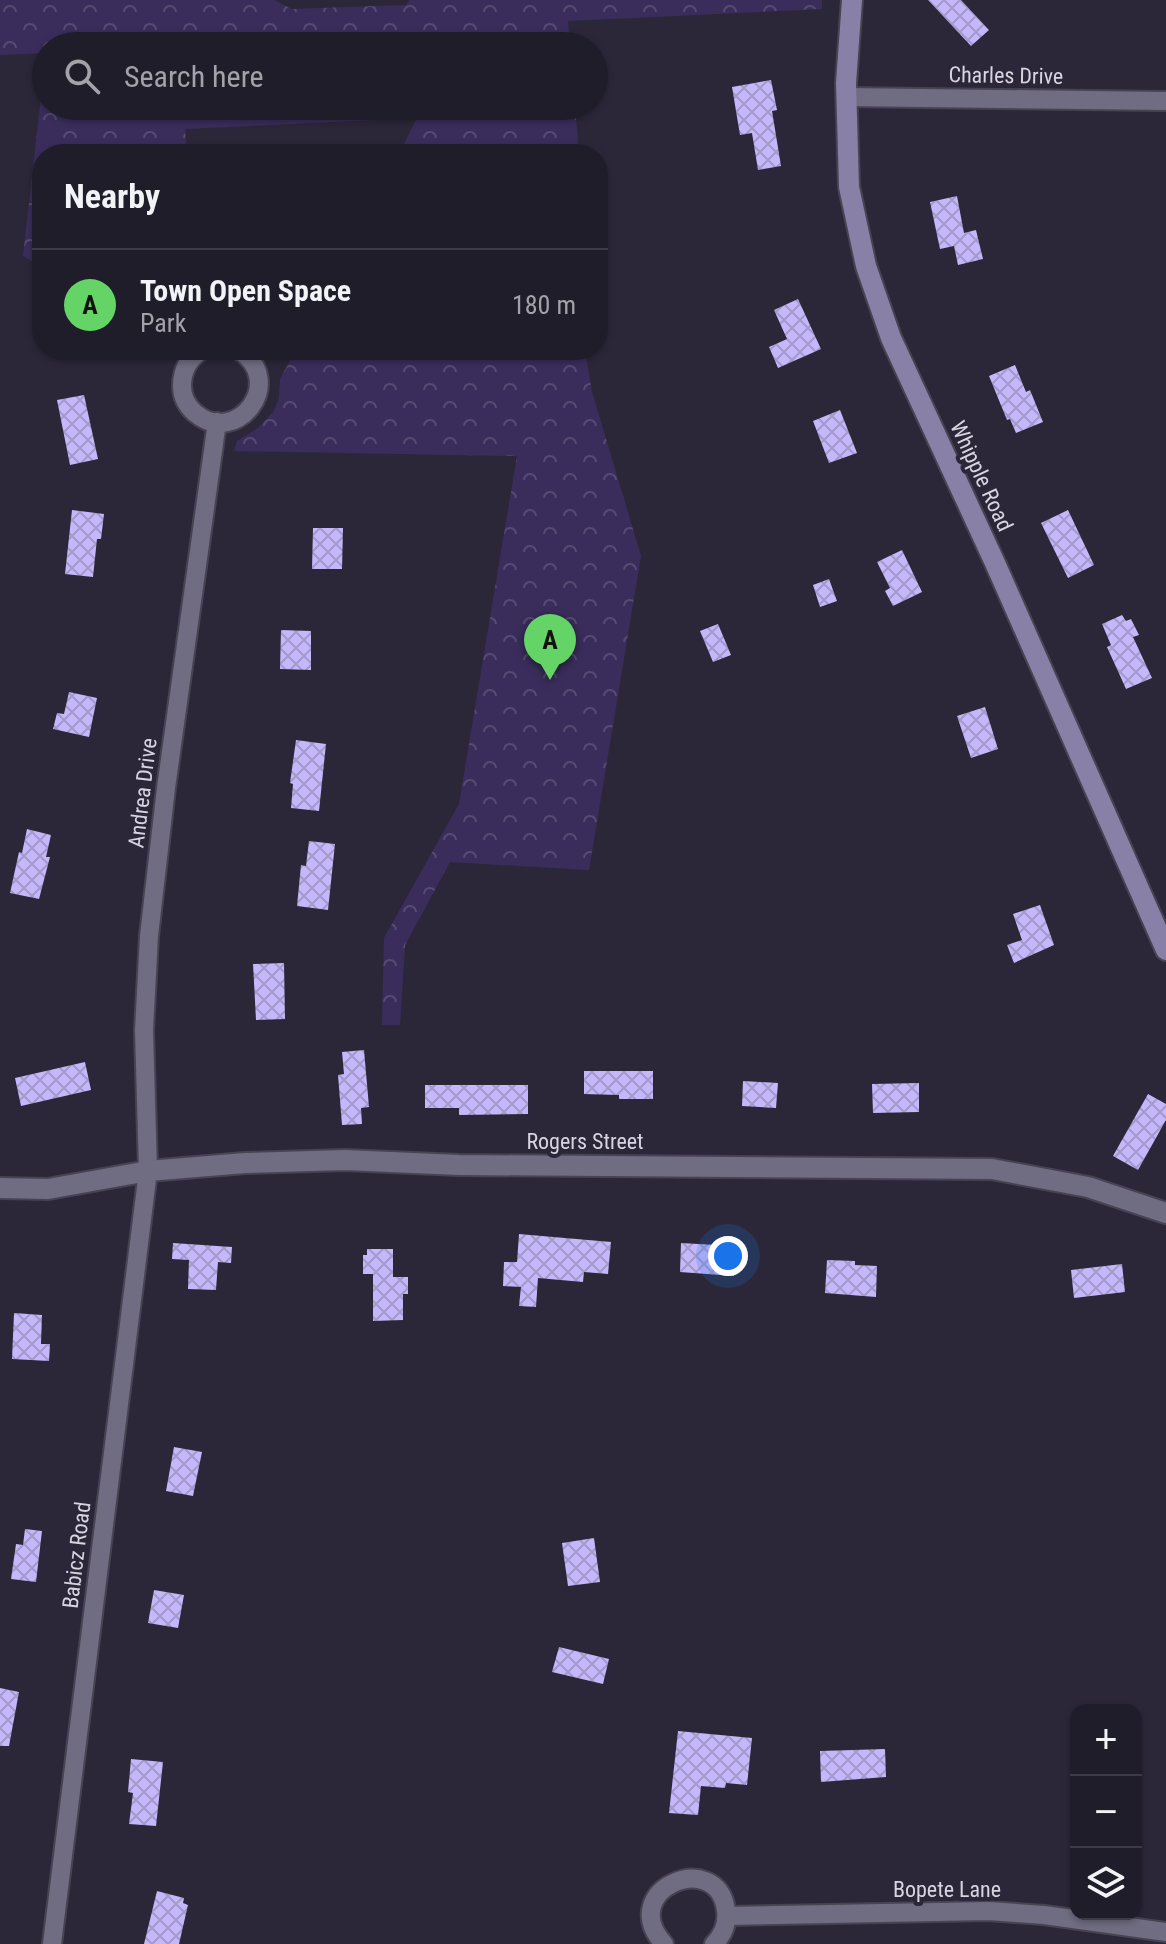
<!DOCTYPE html>
<html lang="en">
<head>
<meta charset="utf-8">
<style>
	:root { --surface:#201d2b; --page:#2d2a37; --text:#f1f3f6; --muted:#a2a2a9; --line:#3d3b47; --accent:#65d467 }
	body { margin:0; font-family:"Roboto Condensed",sans-serif; background:var(--page); color:var(--text) }
	.controls { position:absolute; right:24px; bottom:24px; display:grid; overflow:hidden; border-radius:16px; box-shadow:0 2px 6px #0004 }
	.controls button { width:72px; height:72px; display:grid; place-items:center; padding:0; border:0; border-bottom:2px solid var(--line); background:var(--surface); color:var(--text); font:40px sans-serif }
	.you { position:absolute; left:728px; top:1256px; width:28px; height:28px; margin:-20px; border:6px solid #fff; border-radius:50%; background:#1a73e8; box-shadow:0 0 0 12px #1a73e833 }
	.badge { display:grid; place-items:center; width:52px; height:52px; border-radius:50%; background:var(--accent); color:#111; font-size:26px; font-weight:700 }
	.pin { position:absolute; translate:-50% -66px; filter:drop-shadow(0 2px 4px #0008) }
	.pin::after { content:''; position:absolute; top:42px; width:28px; height:24px; background:inherit; clip-path:polygon(0 0,100% 0,50% 100%) }
	.list { margin:0; padding:0; list-style:none }
	h2 { display:flex; justify-content:space-between; align-items:center; height:104px; margin:0; padding:0 32px; font-size:34px }
	h2 small { font-size:26px; font-weight:400; color:var(--muted) }
	.list li { display:grid; grid-template-columns:52px 1fr auto; gap:24px; align-items:center; box-sizing:border-box; height:112px; padding:0 32px; border-top:2px solid var(--line) }
	.list b { display:block; font-size:30px; white-space:nowrap }
	.list p { margin:0; font-size:26px; white-space:nowrap; color:var(--muted) }
	.list em { font-size:26px; font-style:normal; color:var(--muted) }
	.icon { flex:none; width:44px; height:44px; fill:none; stroke:currentColor; stroke-width:2; stroke-linecap:round; stroke-linejoin:round }
	.map { position:relative; flex:none; width:1166px; height:1944px; overflow:hidden }
	.search { position:absolute; background:var(--surface); box-shadow:0 2px 6px #0004; left:32px; top:32px; width:576px; height:88px; display:flex; align-items:center; gap:20px; box-sizing:border-box; padding:0 28px; border-radius:44px; color:var(--muted); font-size:30px }
	.panel { position:absolute; background:var(--surface); box-shadow:0 2px 6px #0004; left:32px; top:144px; width:576px; height:216px; border-radius:32px }
	.map>svg:first-child { display:block }
	.park { fill:url(#park-crowns) }
	.building { fill:url(#building-cross-hatch) }
	.lines { fill:none; stroke-linecap:round; stroke-linejoin:round }
	.minor-casing { stroke:#474352; stroke-width:22 }
	.tertiary-casing { stroke:#474352; stroke-width:24 }
	.secondary-casing { stroke:#474352; stroke-width:24 }
	.minor { stroke:#706c81; stroke-width:18 }
	.tertiary { stroke:#706c81; stroke-width:20 }
	.secondary { stroke:#8880a6; stroke-width:20 }
	.labels { text-anchor:middle; stroke-width:8; stroke-linejoin:round; paint-order:stroke }
	.street-label { font-size:22px; fill:#d7d5e0; stroke:#2b2739 }
</style>
</head>
<body>
<div class="map">
<svg width="1166" height="1944" viewBox="0 0 1166 1944">
	<defs>
		<pattern id="park-crowns" width="20" height="18" patternUnits="userSpaceOnUse" patternTransform="scale(2)"><rect width="20" height="18" fill="#3a2d5c"/><path d="M2 6a3 3 0 1 1 6 0M12 15a3 3 0 1 1 6 0" fill="none" stroke="#564b73"/></pattern>
		<pattern id="building-cross-hatch" width="8" height="8" patternUnits="userSpaceOnUse" patternTransform="scale(2)"><rect width="8" height="8" fill="#c5b7fa"/><path d="M0 0l8 8M0 8l8-8" fill="none" stroke="#a499cc"/></pattern>
	</defs>
	<rect width="100%" height="100%" fill="#2b2739"/>
	<!-- park -->
	<g class="park">
		<path d="M 0,0 L 274,0 L 292,9 L 406,5 L 410,0 L 822,0 L 822,9 L 568,21 L 570,46 L 46,46 L 46,106 L 575,106 L 579,154 L 399,154 L 417,118 L 185,129 L 187,154 L 42,154 L 42,267 L 23,256 L 46,53 L 0,55 Z"/>
		<path d="M 296,350 L 585,350 L 592,392 L 641,556 L 589,870 L 450,862 L 405,945 L 400,1025 L 382,1025 L 384,938 L 459,804 L 517,456 L 234,451 L 237,441 L 258,428 L 274,411 L 279,398 L 280,379 Z"/>
	</g>
	<!-- building -->
	<g class="building">
		<path d="M 928,0 L 961,0 L 989,30 L 971,46 Z"/>
		<path d="M 771,80 L 777,110 L 772,111 L 781,166 L 758,170 L 752,133 L 740,135 L 732,87 Z"/>
		<path d="M 957,196 L 964,233 L 976,230 L 983,259 L 958,265 L 954,246 L 940,249 L 930,202 Z"/>
		<path d="M 798,299 L 821,349 L 778,368 L 769,347 L 787,339 L 774,310 Z"/>
		<path d="M 1015,365 L 1026,392 L 1030,390 L 1043,422 L 1016,433 L 1010,419 L 1007,420 L 989,376 Z"/>
		<path d="M 84,395 L 98,459 L 70,465 L 57,400 Z"/>
		<path d="M 840,410 L 857,453 L 829,463 L 813,421 Z"/>
		<path d="M 72,510 L 104,514 L 101,539 L 97,539 L 93,577 L 65,574 Z"/>
		<path d="M 1068,510 L 1094,565 L 1068,578 L 1041,523 Z"/>
		<path d="M 313,528 L 343,528 L 342,569 L 312,569 Z"/>
		<path d="M 902,550 L 922,592 L 893,606 L 885,591 L 890,588 L 877,562 Z"/>
		<path d="M 829,579 L 837,601 L 820,607 L 813,585 Z"/>
		<path d="M 1122,615 L 1126,621 L 1131,619 L 1139,635 L 1133,637 L 1152,678 L 1126,689 L 1107,647 L 1111,645 L 1102,624 Z"/>
		<path d="M 718,624 L 731,655 L 713,662 L 700,631 Z"/>
		<path d="M 281,630 L 311,631 L 311,670 L 280,669 Z"/>
		<path d="M 69,692 L 97,698 L 89,737 L 53,729 L 57,713 L 64,714 Z"/>
		<path d="M 985,707 L 998,749 L 971,758 L 957,716 Z"/>
		<path d="M 296,740 L 326,744 L 319,811 L 291,808 L 293,784 L 290,783 Z"/>
		<path d="M 27,829 L 51,835 L 46,857 L 50,857 L 39,899 L 10,893 L 19,852 L 22,853 Z"/>
		<path d="M 309,841 L 335,844 L 328,910 L 297,906 L 301,865 L 306,866 Z"/>
		<path d="M 1040,905 L 1054,945 L 1014,963 L 1007,945 L 1022,940 L 1013,914 Z"/>
		<path d="M 284,963 L 285,1019 L 256,1020 L 253,964 Z"/>
		<path d="M 364,1050 L 369,1107 L 361,1108 L 362,1124 L 342,1125 L 338,1075 L 344,1074 L 342,1052 Z"/>
		<path d="M 85,1062 L 91,1090 L 21,1106 L 15,1078 Z"/>
		<path d="M 584,1071 L 653,1071 L 653,1099 L 619,1099 L 619,1095 L 584,1094 Z"/>
		<path d="M 743,1081 L 778,1083 L 776,1108 L 742,1106 Z"/>
		<path d="M 919,1083 L 919,1112 L 873,1113 L 872,1084 Z"/>
		<path d="M 425,1085 L 528,1085 L 528,1114 L 459,1115 L 459,1108 L 425,1108 Z"/>
		<path d="M 1148,1094 L 1166,1104 L 1166,1120 L 1138,1170 L 1113,1156 Z"/>
		<path d="M 519,1234 L 611,1242 L 608,1274 L 584,1272 L 583,1282 L 538,1278 L 536,1307 L 519,1306 L 521,1287 L 503,1286 L 504,1262 L 517,1262 Z"/>
		<path d="M 173,1243 L 232,1247 L 231,1263 L 218,1262 L 216,1290 L 188,1289 L 189,1260 L 172,1259 Z"/>
		<path d="M 681,1243 L 734,1246 L 734,1276 L 680,1272 Z"/>
		<path d="M 367,1249 L 393,1249 L 393,1277 L 408,1277 L 408,1294 L 403,1294 L 403,1320 L 373,1321 L 373,1274 L 363,1274 L 363,1255 L 367,1255 Z"/>
		<path d="M 827,1260 L 855,1261 L 855,1265 L 877,1266 L 876,1297 L 825,1293 Z"/>
		<path d="M 1122,1264 L 1125,1292 L 1074,1298 L 1071,1270 Z"/>
		<path d="M 14,1313 L 42,1315 L 41,1344 L 50,1344 L 49,1361 L 12,1359 Z"/>
		<path d="M 174,1447 L 202,1452 L 193,1496 L 166,1491 Z"/>
		<path d="M 25,1529 L 42,1531 L 36,1582 L 11,1579 L 16,1544 L 23,1545 Z"/>
		<path d="M 594,1538 L 600,1582 L 568,1586 L 562,1543 Z"/>
		<path d="M 154,1590 L 184,1595 L 178,1628 L 148,1623 Z"/>
		<path d="M 559,1647 L 609,1659 L 603,1684 L 552,1672 Z"/>
		<path d="M 0,1688 L 19,1692 L 9,1746 L 0,1746 Z"/>
		<path d="M 678,1731 L 752,1738 L 747,1785 L 726,1783 L 725,1788 L 701,1786 L 698,1815 L 669,1813 Z"/>
		<path d="M 885,1749 L 886,1777 L 821,1782 L 820,1751 Z"/>
		<path d="M 131,1759 L 163,1762 L 156,1826 L 129,1824 L 133,1793 L 128,1792 Z"/>
		<path d="M 157,1891 L 184,1898 L 183,1903 L 188,1905 L 179,1944 L 144,1944 Z"/>
	</g>
	<g class="lines">
		<!-- minor casing -->
		<g class="minor-casing">
			<g id="minor">
				<path d="M 846,97 L 1166,101"/>
				<path d="M 202,350 C 189,358 182,370 182,386 C 182,396 187,406 195,413 C 236,448 288,382 239,350"/>
				<path d="M 727,1916 L 989,1911 L 1044,1915 L 1166,1932"/>
				<path d="M 52,1944 L 148,1171 L 144,1030 L 149,936 L 166,788 L 217,422"/>
				<path d="M 664,1944 C 615,1890 717,1847 726,1910 C 728,1924 723,1935 714,1944"/>
			</g>
		</g>
		<!-- tertiary casing -->
		<g class="tertiary-casing">
			<path id="tertiary" d="M 0,1188 L 48,1189 L 148,1171 L 245,1163 L 345,1160 L 459,1165 L 992,1169 L 1088,1187 L 1166,1213"/>
		</g>
		<!-- secondary casing -->
		<g class="secondary-casing">
			<path id="secondary" d="M 852,0 L 846,83 L 849,187 L 866,266 L 891,338 L 995,563 L 1166,950"/>
		</g>
		<!-- minor -->
		<use href="#minor" class="minor"/>
		<!-- tertiary -->
		<use href="#tertiary" class="tertiary"/>
		<!-- secondary -->
		<use href="#secondary" class="secondary"/>
	</g>
	<g class="labels">
		<!-- street labels -->
		<g class="street-label">
			<text transform="translate(1006 75) rotate(1)" y="8">Charles Drive</text>
			<text transform="translate(982 476) rotate(65)" y="8">Whipple Road</text>
			<text transform="translate(142 793) rotate(-83)" y="8">Andrea Drive</text>
			<text x="585" y="1149">Rogers Street</text>
			<text transform="translate(76 1555) rotate(-83)" y="8">Babicz Road</text>
			<text x="947" y="1897">Bopete Lane</text>
		</g>
	</g>
</svg>
<div class="controls">
<button>+</button>
<button>−</button>
<button><svg class="icon" aria-label="layers" viewBox="0 0 24 24"><path d="M12 4l9 5-9 5-9-5zM3 14l9 5 9-5"/></svg></button>
</div>
<div class="you"></div>
<div class="pin badge" style="left:550px;top:680px">A</div>
<div class="search"><svg class="icon" aria-label="search" viewBox="0 0 24 24"><circle cx="10" cy="10" r="6"/><path d="M15 15l6 6"/></svg>Search here</div>
<section class="panel">
<h2>Nearby<small></small></h2>
<ul class="list">
<li><span class="badge">A</span><div><b>Town Open Space</b><p>Park</p></div><em>180 m</em></li>
</ul>
</section>
</div>
</body>
</html>
